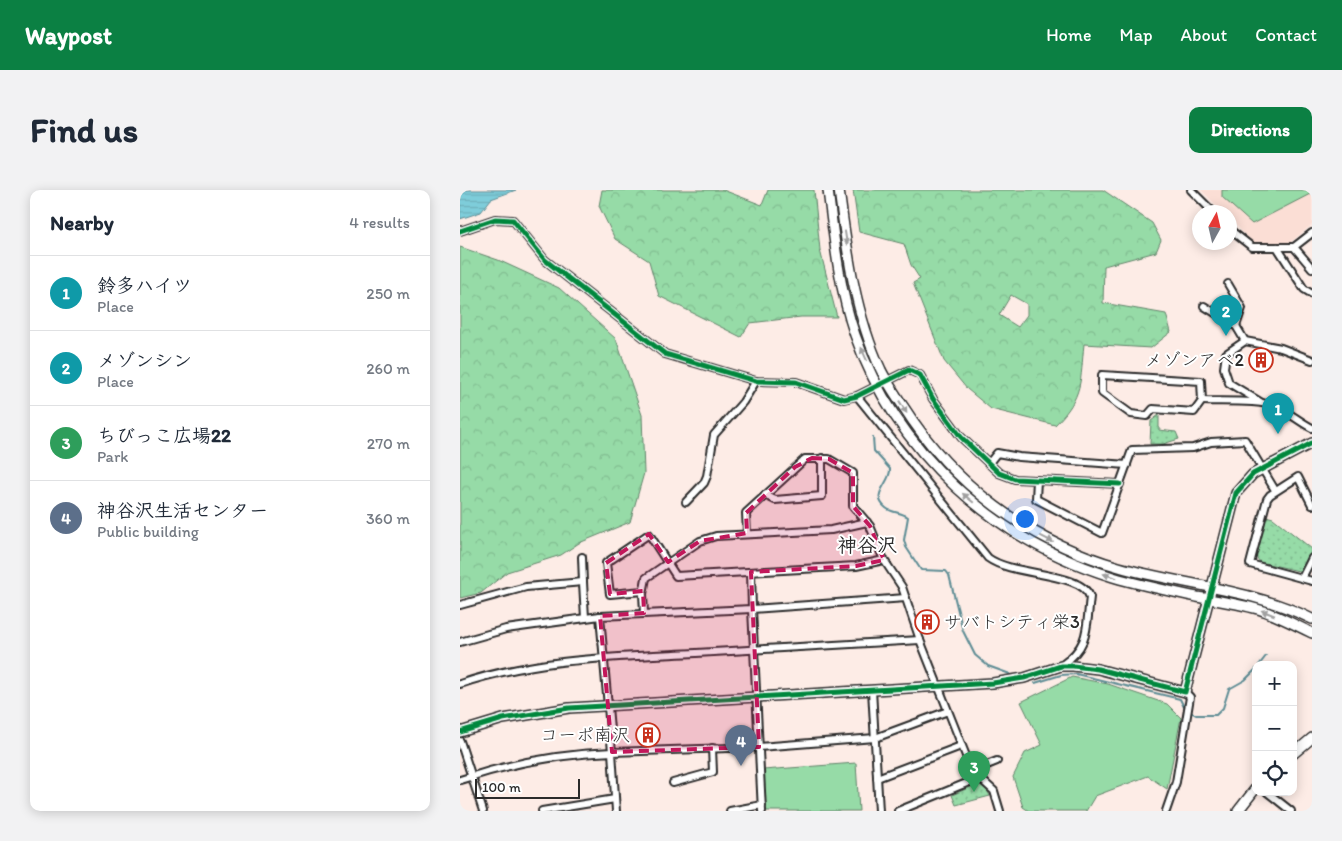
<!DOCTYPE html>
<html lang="en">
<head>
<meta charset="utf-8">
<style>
	:root { --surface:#fff; --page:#f2f2f3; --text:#1f2937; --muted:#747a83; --line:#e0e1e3; --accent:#0b8043 }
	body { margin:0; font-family:Itim,"Klee One",sans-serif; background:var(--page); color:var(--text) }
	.controls { position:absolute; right:15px; bottom:15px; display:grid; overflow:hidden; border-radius:10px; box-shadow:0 2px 12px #0003 }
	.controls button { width:45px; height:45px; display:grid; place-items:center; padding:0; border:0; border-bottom:1px solid var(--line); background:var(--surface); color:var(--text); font:25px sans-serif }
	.compass { position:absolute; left:732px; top:15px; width:45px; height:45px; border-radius:50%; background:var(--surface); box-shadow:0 2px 12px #0003; rotate:8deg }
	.scale { position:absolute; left:15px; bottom:12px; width:105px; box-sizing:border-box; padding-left:5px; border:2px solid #2b2b2b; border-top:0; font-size:14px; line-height:18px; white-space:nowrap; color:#2b2b2b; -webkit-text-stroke:4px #fff; paint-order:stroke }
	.you { position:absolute; left:564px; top:328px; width:18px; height:18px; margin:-12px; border:4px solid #fff; border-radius:50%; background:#1a73e8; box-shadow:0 0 0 8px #1a73e833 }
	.badge { display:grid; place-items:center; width:32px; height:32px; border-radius:50%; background:var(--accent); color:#fff; font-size:16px; font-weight:700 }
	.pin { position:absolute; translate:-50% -41px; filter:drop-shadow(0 1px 2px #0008) }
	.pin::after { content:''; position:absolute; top:26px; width:18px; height:15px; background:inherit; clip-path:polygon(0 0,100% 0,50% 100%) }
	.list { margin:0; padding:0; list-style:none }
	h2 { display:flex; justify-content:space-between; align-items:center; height:65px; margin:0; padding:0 20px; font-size:21px }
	h2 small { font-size:16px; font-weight:400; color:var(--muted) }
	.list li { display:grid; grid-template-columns:32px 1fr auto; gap:15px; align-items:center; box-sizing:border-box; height:75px; padding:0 20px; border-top:1px solid var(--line) }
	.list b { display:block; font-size:19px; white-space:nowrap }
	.list p { margin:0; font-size:16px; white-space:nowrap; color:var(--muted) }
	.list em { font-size:16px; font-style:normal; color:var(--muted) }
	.icon { flex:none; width:28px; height:28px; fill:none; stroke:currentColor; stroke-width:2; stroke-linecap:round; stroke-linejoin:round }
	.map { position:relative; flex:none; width:852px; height:621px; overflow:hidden; border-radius:10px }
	header { display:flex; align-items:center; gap:30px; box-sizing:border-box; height:70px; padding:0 25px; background:var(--accent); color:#fff }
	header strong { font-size:24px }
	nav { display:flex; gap:28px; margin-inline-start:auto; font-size:18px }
	.intro { display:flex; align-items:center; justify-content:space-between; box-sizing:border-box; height:120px; padding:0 30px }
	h1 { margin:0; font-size:35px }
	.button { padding:12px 22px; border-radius:10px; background:var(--accent); color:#fff; font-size:18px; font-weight:700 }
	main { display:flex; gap:30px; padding:0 30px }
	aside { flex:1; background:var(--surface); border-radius:10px; box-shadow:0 2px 12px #0003 }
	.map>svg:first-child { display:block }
	.built { fill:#fbded5 }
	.grass { fill:#96dba7; stroke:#608369 }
	.forest { fill:url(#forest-crowns); stroke:#608369; fill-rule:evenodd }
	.park { fill:url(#park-dots); stroke:#608369 }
	.water { fill:url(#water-rules); stroke:#5d8c94 }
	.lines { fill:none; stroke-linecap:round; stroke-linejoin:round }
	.stream { stroke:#5d8c94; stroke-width:2 }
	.street-casing { stroke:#2b2b2b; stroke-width:10 }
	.secondary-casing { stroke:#2b2b2b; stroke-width:12 }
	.street { stroke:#fff; stroke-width:6 }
	.secondary { stroke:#fff; stroke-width:9 }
	.cycleway-casing { stroke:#fff; stroke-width:8 }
	.cycleway { stroke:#00873e; stroke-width:5 }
	.oneway { fill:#a0a0a0 }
	.marked { fill:#c2185b; fill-opacity:0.2; stroke:#c2185b; stroke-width:4; stroke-dasharray:10 6; stroke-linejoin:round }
	.labels { text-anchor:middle; stroke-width:4; stroke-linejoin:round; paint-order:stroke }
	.poi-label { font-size:18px; fill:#2b2b2b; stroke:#fff; text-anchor:end }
	.quarter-label { font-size:20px; font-weight:bold; fill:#2b2b2b; stroke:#fff }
</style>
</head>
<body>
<header>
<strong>Waypost</strong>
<nav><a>Home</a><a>Map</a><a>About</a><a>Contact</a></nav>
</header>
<div class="intro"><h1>Find us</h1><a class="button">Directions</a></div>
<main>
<aside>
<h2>Nearby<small>4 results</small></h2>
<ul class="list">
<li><span class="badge" style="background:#0f9aa8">1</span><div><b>鈴多ハイツ</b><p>Place</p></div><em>250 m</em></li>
<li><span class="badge" style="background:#0f9aa8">2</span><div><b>メゾンシン</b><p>Place</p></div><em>260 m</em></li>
<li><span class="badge" style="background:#2e9e5b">3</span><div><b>ちびっこ広場22</b><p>Park</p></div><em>270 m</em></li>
<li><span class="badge" style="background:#5c6f8a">4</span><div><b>神谷沢生活センター</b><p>Public building</p></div><em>360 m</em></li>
</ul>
</aside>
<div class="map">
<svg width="852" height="621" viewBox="0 0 852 621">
	<defs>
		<pattern id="forest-crowns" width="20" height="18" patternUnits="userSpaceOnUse" patternTransform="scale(1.25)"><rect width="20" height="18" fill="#96dba7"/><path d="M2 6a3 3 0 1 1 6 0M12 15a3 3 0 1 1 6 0" fill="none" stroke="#81bc90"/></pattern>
		<pattern id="park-dots" width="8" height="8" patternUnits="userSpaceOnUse" patternTransform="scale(1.25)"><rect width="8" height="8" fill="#96dba7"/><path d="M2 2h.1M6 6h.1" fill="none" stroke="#81bc90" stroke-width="1.8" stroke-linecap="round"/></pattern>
		<pattern id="water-rules" width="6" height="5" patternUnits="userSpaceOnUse" patternTransform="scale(1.25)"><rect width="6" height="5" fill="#7ecdda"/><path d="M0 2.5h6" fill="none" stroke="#6db0bb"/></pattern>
	</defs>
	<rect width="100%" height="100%" fill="#fdece6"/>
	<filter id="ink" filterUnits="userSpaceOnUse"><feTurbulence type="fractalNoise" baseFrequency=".02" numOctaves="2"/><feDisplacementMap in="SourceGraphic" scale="10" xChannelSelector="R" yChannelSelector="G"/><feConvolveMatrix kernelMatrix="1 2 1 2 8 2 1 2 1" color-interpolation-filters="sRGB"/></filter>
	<g filter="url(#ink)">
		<!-- built -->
		<path class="built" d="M 741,0 L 852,0 L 852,35 L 828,54 L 792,52 L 770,29 L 769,22 L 763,22 Z"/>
		<!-- grass -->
		<g class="grass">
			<path d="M 762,0 L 852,0 L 852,3 L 792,34 L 762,7 Z"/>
			<path d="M 612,487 L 648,494 L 707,514 L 721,528 L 707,599 L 688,586 L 635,606 L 626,621 L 569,621 L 563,617 L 553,587 L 565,563 L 582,555 L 561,512 Z"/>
			<path d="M 396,573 L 399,621 L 305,621 L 303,580 Z"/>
		</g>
		<!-- forest -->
		<g class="forest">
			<path d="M 142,0 L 263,0 L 302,15 L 308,0 L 354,0 L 360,60 L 377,127 L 341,127 L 290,133 L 281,147 L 199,106 L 189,71 L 155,49 L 139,16 Z"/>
			<path d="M 393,0 L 643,0 L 692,33 L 701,50 L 696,62 L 644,76 L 643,113 L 706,124 L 711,142 L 691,158 L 624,154 C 620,191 624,206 595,235 L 531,219 L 507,199 L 484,171 L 453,93 L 460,89 L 451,75 L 444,54 L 399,42 ZM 551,105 L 567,114 L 567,125 L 558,137 L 539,125 Z"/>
			<path d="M 0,57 L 38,70 L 99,98 L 156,149 L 182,225 L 184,283 L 170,332 L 119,353 L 101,365 L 47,382 L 21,403 L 0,408 Z"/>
		</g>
		<!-- park -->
		<g class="park">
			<path d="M 699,225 L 699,240 L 716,242 L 719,249 L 703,254 L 690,254 L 691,231 Z"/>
			<path d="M 806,326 L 813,328 L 852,359 L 843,382 L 800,372 L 796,367 Z"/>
			<path d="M 520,593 L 527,600 L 530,606 L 496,615 L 492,605 Z"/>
		</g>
		<!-- water -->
		<path class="water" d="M 0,0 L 56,0 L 31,9 L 21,22 L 0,29 Z"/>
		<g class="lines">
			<!-- stream -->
			<g class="stream">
				<path d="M 413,247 L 414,261 L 430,279 C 431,293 409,304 426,318 C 432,323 441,322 448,327 L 444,350 L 446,357 L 461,380 L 486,381 L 489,385 L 503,441 L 515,465 L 528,476 L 550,484"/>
				<path d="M 799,475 L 806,466"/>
				<path d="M 575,493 L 601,485 L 616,484 L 720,509 L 725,519"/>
				<path d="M 729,521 L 736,525 L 756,525 L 763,518 L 769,499 L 785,490 L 796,479"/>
			</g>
			<!-- street casing -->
			<g class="street-casing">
				<g id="street">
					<path d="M 731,0 L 753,22"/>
					<path d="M 769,39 L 792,57 L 834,57 L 852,43"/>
					<path d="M 0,41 L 35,29 L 53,30 L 85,70 L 205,164 L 296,191 L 336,192 L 384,209 L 397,206 L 449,180 L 460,185 L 473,209 L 501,247 L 539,283 L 555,289 L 660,294"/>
					<path d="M 817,57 L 844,99 L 852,104"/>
					<path d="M 834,57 L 852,78"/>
					<path d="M 768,94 L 782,118 L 776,136"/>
					<path d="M 744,116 L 776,136 L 785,151 L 821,158 L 852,170"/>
					<path d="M 785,151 L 766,164 L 764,178 L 769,193 L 802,213"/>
					<path d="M 642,185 L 741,191 L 742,211 L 734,222 L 693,219 L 687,226 L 671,224 L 642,203 Z"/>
					<path d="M 397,206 L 528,368 C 554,387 621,381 630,407 C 626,439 630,455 602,475"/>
					<path d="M 742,211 C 763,212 801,209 819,218 C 830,223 840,232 852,238"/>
					<path d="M 529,273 L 537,263 L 559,267 L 667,275"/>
					<path d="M 577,290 L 576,309 L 642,343 L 672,260 L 733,258 L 751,252 L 785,250 L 815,300"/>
					<path d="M 305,305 L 315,310 L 362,306 L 362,268"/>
					<path d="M 226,312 L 244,293 L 247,286 L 254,245 L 283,212 L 296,191"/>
					<path d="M 852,315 L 838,287 L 810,305 L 807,309 L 790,374 L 852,391"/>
					<path d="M 287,343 L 286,323 L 345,269 L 369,269 L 393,283 L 393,316 L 410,336 L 424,370 L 442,397 L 460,450 L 512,581 L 534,601 L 540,621"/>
					<path d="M 291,382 L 292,419 L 140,426 L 152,562 L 299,557 L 415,548 L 488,521"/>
					<path d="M 842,388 L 852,368"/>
					<path d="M 123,392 L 125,428"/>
					<path d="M 183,401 L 150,404 L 146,373 L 189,344 L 216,386 L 396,376 L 424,370"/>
					<path d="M 0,415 L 66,397 L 123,392 L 122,367"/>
					<path d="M 184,423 L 183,404 L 186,388 L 240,351 L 256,346 L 371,340 L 407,332"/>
					<path d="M 0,452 L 46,439 L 140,426"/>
					<path d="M 0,494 C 77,468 156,467 236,463 C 311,459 385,454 460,450"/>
					<path d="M 412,500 L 419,621"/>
					<path d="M 0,551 L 23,621"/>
					<path d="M 512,581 L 537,571"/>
					<path d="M 417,588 L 501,556"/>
					<path d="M 0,590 C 50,573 100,564 152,562 L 156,621"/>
					<path d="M 213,593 L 253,582 L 252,558"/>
					<path d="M 807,602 L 831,621"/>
					<path d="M 82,621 L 155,609"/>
					<path d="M 270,621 L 302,615"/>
					<path d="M 302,621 L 292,419 L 446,408"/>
					<path d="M 438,621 L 519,588"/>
					<path d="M 706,621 L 716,592 L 730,507 L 725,502"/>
				</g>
			</g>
			<!-- secondary casing -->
			<g class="secondary-casing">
				<g id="secondary">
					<path d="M 368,0 C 374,48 379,99 395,145 C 436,262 535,351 653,387 C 680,395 709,401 737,407 C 759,411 783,414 804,421 C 820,427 836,435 852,443"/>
					<path d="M 379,0 C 387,61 395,124 421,180 C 427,192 435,204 443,216 C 493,295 568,351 659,377 C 722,395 793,399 852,429"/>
					<path d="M 0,542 L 43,529 L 109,518 L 533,493 L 564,488 L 601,476 L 613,476 L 638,479 L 725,502 L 776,303 L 793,284 L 852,253"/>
					<path d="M 833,564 L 852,548"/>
					<path d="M 778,621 L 796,598"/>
				</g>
			</g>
			<!-- street -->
			<use href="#street" class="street"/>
			<!-- secondary -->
			<use href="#secondary" class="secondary"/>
			<!-- cycleway casing -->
			<g class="cycleway-casing">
				<g id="cycleway">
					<path d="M 0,41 L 35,29 L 53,30 L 85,70 L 205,164 L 296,191 L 336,192 L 384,209 L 397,206 L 449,180 L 460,185 L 473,209 L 501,247 L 539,283 L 555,289 L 660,294"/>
					<path d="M 0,542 L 43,529 L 109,518 L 533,493 L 564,488 L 601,476 L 613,476 L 638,479 L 725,502 L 776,303 L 793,284 L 852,253"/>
				</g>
			</g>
			<!-- cycleway -->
			<use href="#cycleway" class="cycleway"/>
		</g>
		<!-- one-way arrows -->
		<defs><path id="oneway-solid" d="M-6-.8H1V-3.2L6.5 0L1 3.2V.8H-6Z" transform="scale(1.25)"/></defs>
		<g class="oneway">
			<use href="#oneway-solid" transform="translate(386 48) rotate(81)"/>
			<use href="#oneway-solid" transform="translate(404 164) rotate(-114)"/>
			<use href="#oneway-solid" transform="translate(443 217) rotate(58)"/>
			<use href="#oneway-solid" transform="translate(508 308) rotate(-140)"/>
			<use href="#oneway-solid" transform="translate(587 349) rotate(27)"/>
			<use href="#oneway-solid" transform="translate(650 386) rotate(-163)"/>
			<use href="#oneway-solid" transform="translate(808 423) rotate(-159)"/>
		</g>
	</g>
	<!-- marked area -->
	<path class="marked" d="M 352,268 L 369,269 L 393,283 L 393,316 L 410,336 L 424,370 L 396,376 L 291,382 L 299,557 L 152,562 L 140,426 L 184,423 L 183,401 L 150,404 L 146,373 L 189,344 L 208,372 L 240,351 L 287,343 L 286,323 L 335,277 Z"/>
	<!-- icons -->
	<defs>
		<g id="building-ring" transform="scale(1.25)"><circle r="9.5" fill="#fff" stroke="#c8321e" stroke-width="1.5"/><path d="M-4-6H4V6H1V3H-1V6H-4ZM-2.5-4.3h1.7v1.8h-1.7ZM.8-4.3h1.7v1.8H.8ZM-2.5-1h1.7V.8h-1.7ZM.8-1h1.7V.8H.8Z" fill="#c8321e"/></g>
	</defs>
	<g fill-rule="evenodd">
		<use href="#building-ring" x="801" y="170"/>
		<use href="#building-ring" x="467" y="432"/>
		<use href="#building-ring" x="188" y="545"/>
	</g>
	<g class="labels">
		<!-- poi labels -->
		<g class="poi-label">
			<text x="784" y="176">メゾンアベ2</text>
			<text x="484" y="438" text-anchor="start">サバトシティ栄3</text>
			<text x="170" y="551">コーポ南沢</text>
		</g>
		<!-- quarter labels -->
		<g class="quarter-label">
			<text x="407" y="362">神谷沢</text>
		</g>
	</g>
</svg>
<div class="controls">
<button>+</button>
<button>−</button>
<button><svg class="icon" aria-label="locate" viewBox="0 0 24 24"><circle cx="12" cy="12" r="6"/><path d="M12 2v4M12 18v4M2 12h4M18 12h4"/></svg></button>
</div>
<svg class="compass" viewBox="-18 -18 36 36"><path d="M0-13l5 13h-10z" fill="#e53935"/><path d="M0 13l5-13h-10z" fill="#747a83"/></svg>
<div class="scale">100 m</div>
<div class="you"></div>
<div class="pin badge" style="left:818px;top:244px;background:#0f9aa8">1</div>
<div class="pin badge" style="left:766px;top:146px;background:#0f9aa8">2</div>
<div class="pin badge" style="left:514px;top:602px;background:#2e9e5b">3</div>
<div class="pin badge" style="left:281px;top:576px;background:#5c6f8a">4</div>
</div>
</main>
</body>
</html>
